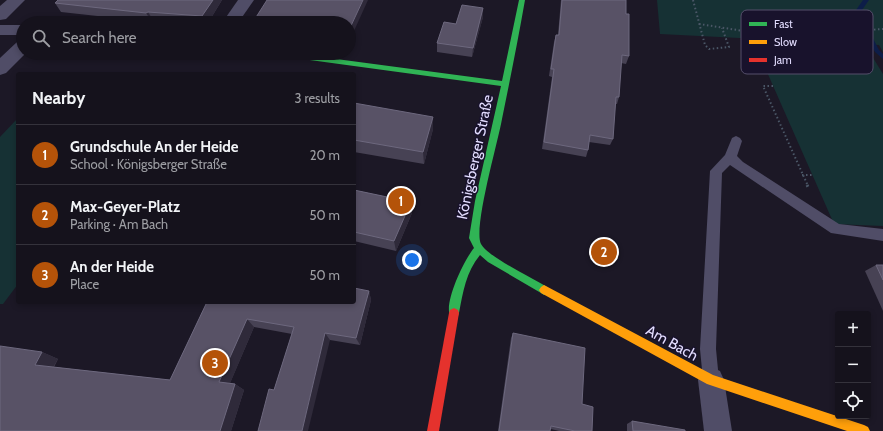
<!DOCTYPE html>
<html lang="en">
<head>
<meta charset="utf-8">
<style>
	:root { --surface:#15121c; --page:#1e1b25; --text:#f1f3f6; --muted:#9d9ea3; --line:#34323b; --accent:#b45309 }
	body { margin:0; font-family:Cabin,sans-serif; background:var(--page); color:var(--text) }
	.controls { position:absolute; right:12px; bottom:12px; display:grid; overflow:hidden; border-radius:4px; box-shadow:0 2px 6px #0003 }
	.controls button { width:36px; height:36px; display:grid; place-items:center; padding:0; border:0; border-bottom:1px solid var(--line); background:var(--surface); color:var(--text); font:20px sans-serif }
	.you { position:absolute; left:412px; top:260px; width:14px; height:14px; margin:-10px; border:3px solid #fff; border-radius:50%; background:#1a73e8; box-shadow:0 0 0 6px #1a73e833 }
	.badge { display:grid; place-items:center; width:26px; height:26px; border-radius:50%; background:var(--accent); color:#fff; font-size:13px; font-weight:700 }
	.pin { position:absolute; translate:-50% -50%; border:2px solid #fff; box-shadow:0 1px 4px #0006 }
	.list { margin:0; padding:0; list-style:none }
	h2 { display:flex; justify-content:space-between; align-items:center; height:52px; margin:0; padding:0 16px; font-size:17px }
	h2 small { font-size:13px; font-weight:400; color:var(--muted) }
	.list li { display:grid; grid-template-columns:26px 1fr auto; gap:12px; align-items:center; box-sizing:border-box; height:60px; padding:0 16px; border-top:1px solid var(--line) }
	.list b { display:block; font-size:15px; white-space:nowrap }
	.list p { margin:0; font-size:13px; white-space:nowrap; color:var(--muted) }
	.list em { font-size:13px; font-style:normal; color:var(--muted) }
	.icon { flex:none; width:22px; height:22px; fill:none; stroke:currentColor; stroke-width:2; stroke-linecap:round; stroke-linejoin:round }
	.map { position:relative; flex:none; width:883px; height:431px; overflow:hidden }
	.search { position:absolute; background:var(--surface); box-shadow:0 2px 6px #0003; left:16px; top:16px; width:340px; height:44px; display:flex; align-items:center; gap:10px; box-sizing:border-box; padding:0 14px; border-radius:22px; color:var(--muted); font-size:15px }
	.panel { position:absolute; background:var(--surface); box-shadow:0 2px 6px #0003; left:16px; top:72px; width:340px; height:232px; border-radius:4px }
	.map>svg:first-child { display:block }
	.green { fill:#163134 }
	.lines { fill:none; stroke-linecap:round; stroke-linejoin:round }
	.stream { fill:#0d1d48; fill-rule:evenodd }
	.path-far1 { stroke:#4b5767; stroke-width:2; stroke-dasharray:1.5 2.5; stroke-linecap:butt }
	.path { stroke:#4b5767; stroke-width:3; stroke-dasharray:2 3.5; stroke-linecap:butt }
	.lane { fill:#504d67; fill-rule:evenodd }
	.street { fill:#504d67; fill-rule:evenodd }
	.fast { fill:#30b455; fill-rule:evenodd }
	.slow { fill:#ff9f0a; fill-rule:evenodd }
	.jam { fill:#e5322d; fill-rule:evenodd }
	.wall { fill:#474254 }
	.shaded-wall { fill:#2f2a3a }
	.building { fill:#585266; stroke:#6d687e }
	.labels { text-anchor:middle; stroke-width:3; stroke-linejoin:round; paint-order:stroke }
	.street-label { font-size:15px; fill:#e3ddff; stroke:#18122c }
	.key { fill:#18122c; stroke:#554f6b; stroke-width:1 }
	.key-label { font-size:11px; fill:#e3ddff }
</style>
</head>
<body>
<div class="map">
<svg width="883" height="431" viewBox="0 0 883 431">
	<rect width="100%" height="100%" fill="#1c1826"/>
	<!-- green -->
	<g class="green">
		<path d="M 657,0 L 883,0 L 883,52 L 879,45 L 660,34 Z"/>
		<path d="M 755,45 L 867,48 L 883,74 L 883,226 L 834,224 Z"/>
		<path d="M 18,118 L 18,284 L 3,304 L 0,304 L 0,137 Z"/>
	</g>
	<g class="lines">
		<!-- stream -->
		<path class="stream" d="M 863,0 L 869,0 L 860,13 L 879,50 L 883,54 L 883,59 L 875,52 L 854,13 Z"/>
		<!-- path-far1 -->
		<g class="path-far1">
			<path d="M 693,0 L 705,45 L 709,49 L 729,47 L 722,28"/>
			<path d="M 699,24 L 769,35 L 811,34 L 883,29"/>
			<path d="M 773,86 L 763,86 L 808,186"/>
			<path d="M 802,175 L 813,175"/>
		</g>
		<!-- path -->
		<path class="path" d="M 807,185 L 808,187"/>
		<!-- lane -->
		<path class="lane" d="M 736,136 L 740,138 L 742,141 L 737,156 L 743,162 L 839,224 L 883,229 L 883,241 L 831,233 L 730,165 L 722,173 L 716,349 L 719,380 L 717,386 L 711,388 L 705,386 L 703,380 L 700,349 L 710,171 L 725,155 L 732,138 Z"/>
		<!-- street -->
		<g class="street">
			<path d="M 7,0 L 25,0 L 6,19 L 0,20 L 0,6 Z"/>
			<path d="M 238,0 L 254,0 L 238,23 L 222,23 Z"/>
			<rect x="0" y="25" width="23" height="10"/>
			<path d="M 23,40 L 23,53 L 26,53 L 6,73 L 0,75 L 0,58 L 17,42 Z"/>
			<path d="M 711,367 L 720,371 L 724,380 L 732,431 L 704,431 L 698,380 L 702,371 Z"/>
		</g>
		<!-- fast -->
		<path class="fast" d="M 519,0 L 525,0 C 518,40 510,80 502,119 C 498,142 473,228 481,244 C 488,257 533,278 547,287 L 549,290 L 547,293 L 544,295 L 541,293 L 488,262 L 480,255 C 466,272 463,292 459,313 L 458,316 L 454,318 L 450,316 C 444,302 464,260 474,248 L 469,238 L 475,201 L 501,86 L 273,55 L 269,53 L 291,53 L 502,81 Z"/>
		<!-- slow -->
		<path class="slow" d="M 544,285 L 713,375 L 864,425 L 868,427 L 870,431 L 847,431 L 707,384 L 541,293 L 539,290 L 541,287 Z"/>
		<!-- jam -->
		<path class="jam" d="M 454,308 L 458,310 L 459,313 L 439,431 L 427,431 L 449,313 L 450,310 Z"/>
	</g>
	<!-- wall -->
	<g class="wall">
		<path d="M 58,0 L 222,0 L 208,23 L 182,23 L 153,20 L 152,22 L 61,12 L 55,3 Z"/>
		<path d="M 561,0 L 626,0 L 626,14 L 629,56 L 626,64 L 621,63 L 619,97 L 617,104 L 615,104 L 613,139 L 610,145 L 589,142 L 588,150 L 586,157 L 542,149 L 552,77 L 549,76 L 554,42 L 556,35 L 558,35 Z"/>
		<path d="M 483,8 L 483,17 L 472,57 L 437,52 L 437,43 L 456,24 Z"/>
		<path d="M 354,103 L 433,129 L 424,164 L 354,152 Z"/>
		<path d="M 354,190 L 411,202 L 412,213 L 396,251 L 354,241 Z"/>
		<path d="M 876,265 L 883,265 L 883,311 L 865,271 Z"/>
		<path d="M 369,291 L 371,300 L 360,345 L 330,340 L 274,390 L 292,334 L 254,327 L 230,383 L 235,384 L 244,390 L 231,431 L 0,431 L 42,352 L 58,359 L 54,367 L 170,380 L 207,302 Z"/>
		<path d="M 513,333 L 582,404 L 592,431 L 559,431 L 551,429 L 550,431 L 498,431 L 511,338 Z"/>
		<path d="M 632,421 L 685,431 L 627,431 L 627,424 Z"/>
	</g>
	<!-- shaded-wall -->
	<g class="shaded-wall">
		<path d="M 213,0 L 222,0 L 208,23 L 205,23 L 202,16 Z"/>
		<path d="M 363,0 L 368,0 L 349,42 L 349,30 Z"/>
		<path d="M 483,8 L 483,17 L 472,57 L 473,48 Z"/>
		<path d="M 148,12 L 153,20 L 152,22 L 146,13 Z"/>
		<path d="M 433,117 L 433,129 L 424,164 L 423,152 Z"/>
		<path d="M 411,202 L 412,213 L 396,251 L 394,241 Z"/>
		<path d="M 369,291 L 371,300 L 360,345 L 356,338 Z"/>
		<path d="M 247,319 L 254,327 L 228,388 L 219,382 Z"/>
		<path d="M 325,333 L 330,340 L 308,431 L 302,431 Z"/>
		<path d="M 42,352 L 58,359 L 51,371 L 35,365 Z"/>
		<path d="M 235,384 L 244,390 L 231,431 L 220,431 Z"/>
	</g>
	<!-- building -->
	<g class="building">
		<path d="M 58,0 L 213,0 L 202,16 L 148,12 L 146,13 L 55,3 Z"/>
		<path d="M 267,0 L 363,0 L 349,30 L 349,23 L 262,23 L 253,22 Z"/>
		<path d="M 562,0 L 626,0 L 626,14 L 629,14 L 629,56 L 622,55 L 619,97 L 616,97 L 613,139 L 590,135 L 588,150 L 544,142 L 554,69 L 551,69 L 556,35 L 559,35 Z"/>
		<path d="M 462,5 L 483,8 L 473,48 L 437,43 L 444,22 L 456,24 Z"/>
		<path d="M 354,103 L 433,117 L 423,152 L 354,140 Z"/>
		<path d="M 354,190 L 411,202 L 394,241 L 354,232 Z"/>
		<path d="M 876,265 L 883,265 L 883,280 Z"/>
		<path d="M 354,288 L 369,291 L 356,338 L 325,333 L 302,431 L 258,431 L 269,389 L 274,390 L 294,327 L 247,319 L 219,382 L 235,384 L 220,431 L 0,431 L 0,346 L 42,352 L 35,365 L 170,380 L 207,302 L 354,302 Z"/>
		<path d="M 513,333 L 585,348 L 582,404 L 593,407 L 592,431 L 575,431 L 551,426 L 550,431 L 499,431 Z"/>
		<path d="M 632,421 L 685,430 L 685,431 L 633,431 Z"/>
	</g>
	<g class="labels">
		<!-- street labels -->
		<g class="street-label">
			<text transform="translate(475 157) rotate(-78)" y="5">Königsberger Straße</text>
			<text transform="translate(672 343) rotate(29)" y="5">Am Bach</text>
		</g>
	</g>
	<!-- legend -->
	<rect x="741" y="10" width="132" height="64" rx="6" class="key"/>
	<rect x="749" y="22" width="18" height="4" fill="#30b455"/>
	<rect x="749" y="40" width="18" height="4" fill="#ff9f0a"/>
	<rect x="749" y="58" width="18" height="4" fill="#e5322d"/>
	<g class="key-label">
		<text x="774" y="28">Fast</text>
		<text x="774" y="46">Slow</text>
		<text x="774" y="64">Jam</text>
	</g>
</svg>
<div class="controls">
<button>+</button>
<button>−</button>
<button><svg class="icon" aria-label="locate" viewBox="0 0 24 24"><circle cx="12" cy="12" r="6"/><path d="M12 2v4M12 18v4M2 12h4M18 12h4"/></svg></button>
</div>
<div class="you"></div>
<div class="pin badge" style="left:401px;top:201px">1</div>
<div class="pin badge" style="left:604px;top:252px">2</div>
<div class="pin badge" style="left:215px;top:363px">3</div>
<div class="search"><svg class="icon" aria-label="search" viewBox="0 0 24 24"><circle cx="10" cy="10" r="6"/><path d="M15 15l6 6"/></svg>Search here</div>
<section class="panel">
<h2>Nearby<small>3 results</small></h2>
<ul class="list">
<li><span class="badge">1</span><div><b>Grundschule An der Heide</b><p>School · Königsberger Straße</p></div><em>20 m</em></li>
<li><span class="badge">2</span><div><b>Max-Geyer-Platz</b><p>Parking · Am Bach</p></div><em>50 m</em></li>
<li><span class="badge">3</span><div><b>An der Heide</b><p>Place</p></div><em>50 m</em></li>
</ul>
</section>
</div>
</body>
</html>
